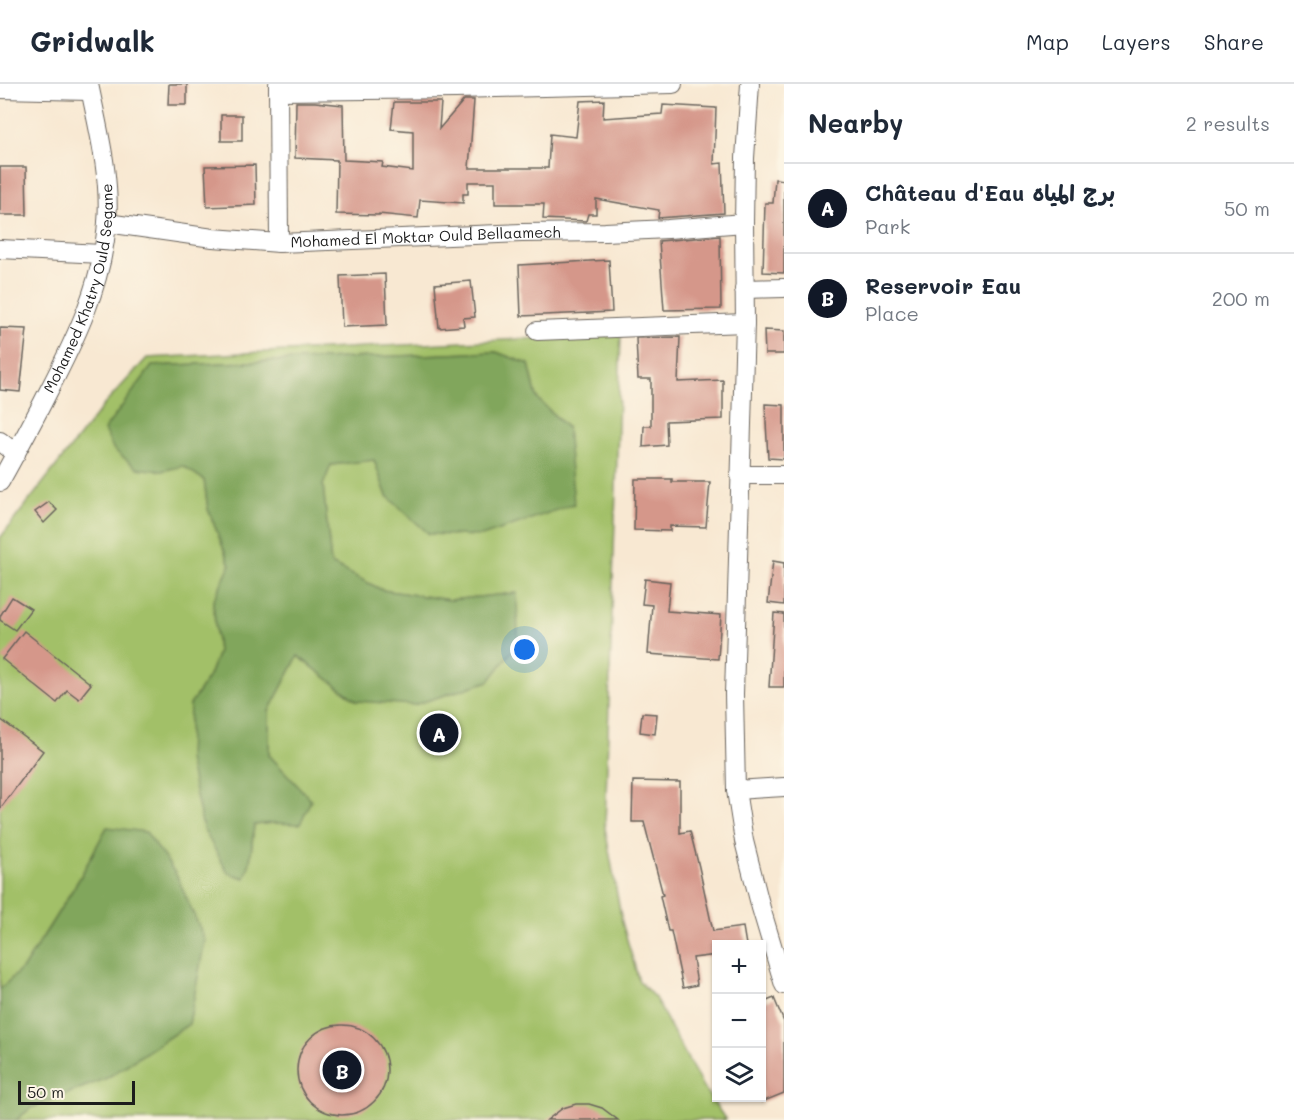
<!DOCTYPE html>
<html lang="en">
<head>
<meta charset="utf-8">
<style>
	:root { --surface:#fff; --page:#f2f2f3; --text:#1f2937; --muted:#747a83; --line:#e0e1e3; --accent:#111827 }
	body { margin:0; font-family:Mali,"Playpen Sans Arabic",sans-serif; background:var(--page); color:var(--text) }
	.controls { position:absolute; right:18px; bottom:18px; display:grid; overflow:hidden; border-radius:0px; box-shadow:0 2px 4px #0004 }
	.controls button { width:54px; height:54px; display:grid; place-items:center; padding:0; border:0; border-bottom:2px solid var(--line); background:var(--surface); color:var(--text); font:30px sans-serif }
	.scale { position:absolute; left:18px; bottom:15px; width:117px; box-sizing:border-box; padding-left:6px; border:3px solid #1c1c1c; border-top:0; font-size:16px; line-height:21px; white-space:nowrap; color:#1c1c1c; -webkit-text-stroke:4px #fcf5e5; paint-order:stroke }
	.you { position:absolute; left:525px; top:566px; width:21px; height:21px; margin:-15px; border:4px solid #fff; border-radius:50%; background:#1a73e8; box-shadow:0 0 0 9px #1a73e833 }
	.badge { display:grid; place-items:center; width:39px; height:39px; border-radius:50%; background:var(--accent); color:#fff; font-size:20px; font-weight:700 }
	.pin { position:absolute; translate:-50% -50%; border:3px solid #fff; box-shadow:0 2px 6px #0006 }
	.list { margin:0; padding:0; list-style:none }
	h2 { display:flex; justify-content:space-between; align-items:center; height:78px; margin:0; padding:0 24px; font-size:26px }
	h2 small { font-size:20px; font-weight:400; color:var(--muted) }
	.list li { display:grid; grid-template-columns:39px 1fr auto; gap:18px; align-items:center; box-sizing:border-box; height:90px; padding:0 24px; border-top:2px solid var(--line) }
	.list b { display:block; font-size:22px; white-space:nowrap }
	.list p { margin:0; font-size:20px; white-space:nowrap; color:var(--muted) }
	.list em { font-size:20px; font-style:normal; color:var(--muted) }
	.icon { flex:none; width:33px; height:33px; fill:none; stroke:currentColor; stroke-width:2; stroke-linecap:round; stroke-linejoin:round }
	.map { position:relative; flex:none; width:784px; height:1036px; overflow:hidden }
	header { display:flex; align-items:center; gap:36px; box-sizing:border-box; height:84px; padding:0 30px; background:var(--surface); border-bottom:2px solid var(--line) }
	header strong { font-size:28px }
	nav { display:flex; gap:33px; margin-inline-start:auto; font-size:21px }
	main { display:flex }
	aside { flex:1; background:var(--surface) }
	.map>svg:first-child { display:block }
	.green { fill:#a2c067; stroke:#5f6e42; stroke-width:1.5; fill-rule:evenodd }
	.forest { fill:#81a65c; stroke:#4e613c; stroke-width:1.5 }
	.building { fill:#d5978a }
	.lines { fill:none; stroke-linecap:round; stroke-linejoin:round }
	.minor-casing { stroke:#69635c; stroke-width:20 }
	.minor { stroke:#fff; stroke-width:18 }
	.labels { text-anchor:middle; stroke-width:5; stroke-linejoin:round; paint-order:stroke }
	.street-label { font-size:15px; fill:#1c1c1c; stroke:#fcf5e5 }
</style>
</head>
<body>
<header>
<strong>Gridwalk</strong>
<nav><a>Map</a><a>Layers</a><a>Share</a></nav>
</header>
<main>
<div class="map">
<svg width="784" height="1036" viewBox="0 0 784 1036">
	<rect width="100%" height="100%" fill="#fcf5e5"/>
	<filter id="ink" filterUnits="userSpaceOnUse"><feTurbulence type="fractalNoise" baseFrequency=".0167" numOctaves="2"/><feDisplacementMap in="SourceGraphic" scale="12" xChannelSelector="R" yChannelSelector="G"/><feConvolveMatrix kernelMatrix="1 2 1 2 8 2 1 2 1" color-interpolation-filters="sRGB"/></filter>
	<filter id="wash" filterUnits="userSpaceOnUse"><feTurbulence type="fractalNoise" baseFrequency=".008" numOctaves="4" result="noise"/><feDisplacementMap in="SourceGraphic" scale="24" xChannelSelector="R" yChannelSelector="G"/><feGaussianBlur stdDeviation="1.35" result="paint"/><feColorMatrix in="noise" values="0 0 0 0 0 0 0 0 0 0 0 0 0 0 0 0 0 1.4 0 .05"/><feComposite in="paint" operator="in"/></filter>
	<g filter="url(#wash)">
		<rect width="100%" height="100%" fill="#f8e8d2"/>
		<!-- green -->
		<path class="green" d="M 621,250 L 605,744 L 622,838 L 639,897 L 655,914 L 703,1003 L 726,1036 L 16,1036 L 31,1024 L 107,993 L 107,743 L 78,797 L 24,883 L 0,905 L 0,454 L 103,322 L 147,274 ZM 496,268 L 529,280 L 537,314 L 567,344 L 387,412 L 374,376 L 331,381 L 323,401 L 331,480 L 382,506 L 450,516 L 517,509 L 357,617 L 298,572 L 269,627 L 269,671 L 311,717 L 273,739 L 254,741 L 250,778 L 190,621 L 209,592 L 218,568 L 213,518 L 230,481 L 208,425 L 204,396 L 183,382 L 161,387 L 152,282 Z"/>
		<!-- forest -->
		<g class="forest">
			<path d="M 496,268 L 529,280 L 537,314 L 567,344 L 574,420 L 482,452 L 429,450 L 387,412 L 374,376 L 331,381 L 323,401 L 331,480 L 382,506 L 450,516 L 517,509 L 518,559 L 489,597 L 414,621 L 357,617 L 298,572 L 269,627 L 269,671 L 311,716 L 300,740 L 273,739 L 254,741 L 250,778 L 245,794 L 228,789 L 203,744 L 188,675 L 190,621 L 209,592 L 218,568 L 213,518 L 230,481 L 208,425 L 204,396 L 183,382 L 161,387 L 137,384 L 114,366 L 104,346 L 152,282 Z"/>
			<path d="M 107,743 L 146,748 L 176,790 L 205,856 L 189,940 L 107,994 L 31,1024 L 16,1036 L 0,1036 L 0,905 L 24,883 L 78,797 Z"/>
		</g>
		<g id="blocks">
			<!-- building -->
			<g class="building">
				<path d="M 169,0 L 187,0 L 187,21 L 168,21 Z"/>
				<path d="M 464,16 L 474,16 L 469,84 L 548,84 L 550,50 L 576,53 L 580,17 L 604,16 L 603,34 L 662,30 L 663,21 L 716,24 L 714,80 L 722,79 L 724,129 L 658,134 L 659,126 L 596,115 L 596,130 L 588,130 L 586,137 L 543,135 L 544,120 L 495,120 L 495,98 L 468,98 L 468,110 L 463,110 L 463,119 L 420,116 L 418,134 L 379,130 L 379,131 L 336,130 L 337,76 L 295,74 L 296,18 L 315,18 L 343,21 L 344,76 L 383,78 L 382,83 L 413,87 L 413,47 L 391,45 L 394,18 L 441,18 L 439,45 Z"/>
				<rect x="221" y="31" width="21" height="26"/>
				<path d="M 255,81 L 256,121 L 207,123 L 205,82 Z"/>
				<path d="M 0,83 L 26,83 L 27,131 L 0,131 Z"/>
				<path d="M 775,95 L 784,96 L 784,189 L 763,188 L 765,119 L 773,119 Z"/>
				<path d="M 720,152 L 721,225 L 664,226 L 659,157 Z"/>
				<path d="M 609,176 L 612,228 L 521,232 L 519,181 Z"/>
				<path d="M 385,190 L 387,241 L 342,243 L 340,192 Z"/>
				<path d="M 471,197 L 475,233 L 463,234 L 464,242 L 439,244 L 435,200 Z"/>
				<path d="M 0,244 L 27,245 L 20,308 L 0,306 Z"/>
				<path d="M 764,246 L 784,247 L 784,270 L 765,270 Z"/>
				<path d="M 680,253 L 678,298 L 723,296 L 723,335 L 666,337 L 667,361 L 643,363 L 644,342 L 651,342 L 651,295 L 638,295 L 636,254 Z"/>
				<path d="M 765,320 L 784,321 L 784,375 L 768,374 Z"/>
				<path d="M 635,395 L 672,395 L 672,398 L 710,398 L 706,443 L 670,442 L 670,447 L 634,446 Z"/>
				<path d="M 49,418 L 57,426 L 44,439 L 35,428 Z"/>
				<path d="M 773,477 L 784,479 L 784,521 L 768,519 Z"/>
				<path d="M 645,495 L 670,498 L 667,527 L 721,531 L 718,575 L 648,570 L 652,521 L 642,520 Z"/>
				<path d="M 12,513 L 31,525 L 15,546 L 0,536 L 0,532 Z"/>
				<path d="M 774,529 L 784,530 L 784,603 L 769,603 Z"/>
				<path d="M 24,547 L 91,600 L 79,615 L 67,606 L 57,619 L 2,575 Z"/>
				<path d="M 642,629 L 657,630 L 655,650 L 640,648 Z"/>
				<path d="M 0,635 L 43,667 L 0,725 Z"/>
				<path d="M 633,697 L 680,698 L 680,749 L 690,747 L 699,783 L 713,847 L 743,843 L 746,861 L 717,861 L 717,871 L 693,874 L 697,901 L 683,904 L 671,847 L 668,847 L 660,812 L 663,811 L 644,738 L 632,738 Z"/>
				<path d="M 774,914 L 784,938 L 784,1009 L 762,1018 L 762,919 Z"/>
				<circle cx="342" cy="986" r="45"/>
				<path d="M 576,1020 L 589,1020 L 602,1024 L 618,1036 L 547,1036 L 563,1024 Z"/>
			</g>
		</g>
	</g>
	<g filter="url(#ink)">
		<use href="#blocks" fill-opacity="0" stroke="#69635c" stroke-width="1.5"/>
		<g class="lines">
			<!-- minor casing -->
			<g class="minor-casing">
				<g id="minor">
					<path d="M 278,0 L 279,159"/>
					<path d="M 750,0 L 745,74 L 744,139 L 745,239 L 734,610 L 736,706 L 744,757 L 761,824 L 784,901"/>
					<path d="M 0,5 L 90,7"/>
					<path d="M 278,7 L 455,5 L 673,0"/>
					<path id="s1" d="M 107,139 L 213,154 L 279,159 L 522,149 L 605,148 L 668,145 L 744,139"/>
					<path d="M 0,165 L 102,170"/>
					<path d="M 744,205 L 784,204"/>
					<path d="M 537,247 L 745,239"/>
					<path d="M 0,357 L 16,370"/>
					<path d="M 740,391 L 784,391"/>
					<path id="s2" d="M 0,398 C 16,369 32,340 47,310 C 75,256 102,201 107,139 C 111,94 98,44 89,0"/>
					<path d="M 736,706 L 784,703"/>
				</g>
			</g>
			<!-- minor -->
			<use href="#minor" class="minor"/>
		</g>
	</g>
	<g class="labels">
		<!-- street labels -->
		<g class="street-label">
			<text dy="5" stroke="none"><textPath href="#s1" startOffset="320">Mohamed El Moktar Ould Bellaamech</textPath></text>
			<text dy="5" stroke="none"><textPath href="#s2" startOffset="212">Mohamed Khatry Ould Segane</textPath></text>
		</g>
	</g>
</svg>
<div class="controls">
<button>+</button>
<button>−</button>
<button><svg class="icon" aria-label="layers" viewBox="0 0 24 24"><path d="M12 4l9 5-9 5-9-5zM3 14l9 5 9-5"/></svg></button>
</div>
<div class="scale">50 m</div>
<div class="you"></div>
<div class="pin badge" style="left:439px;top:649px">A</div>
<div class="pin badge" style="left:342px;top:986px">B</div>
</div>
<aside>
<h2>Nearby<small>2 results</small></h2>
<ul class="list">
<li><span class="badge">A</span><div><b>Château d'Eau برج المياه</b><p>Park</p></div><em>50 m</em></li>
<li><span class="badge">B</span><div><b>Reservoir Eau</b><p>Place</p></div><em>200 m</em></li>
</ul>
</aside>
</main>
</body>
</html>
